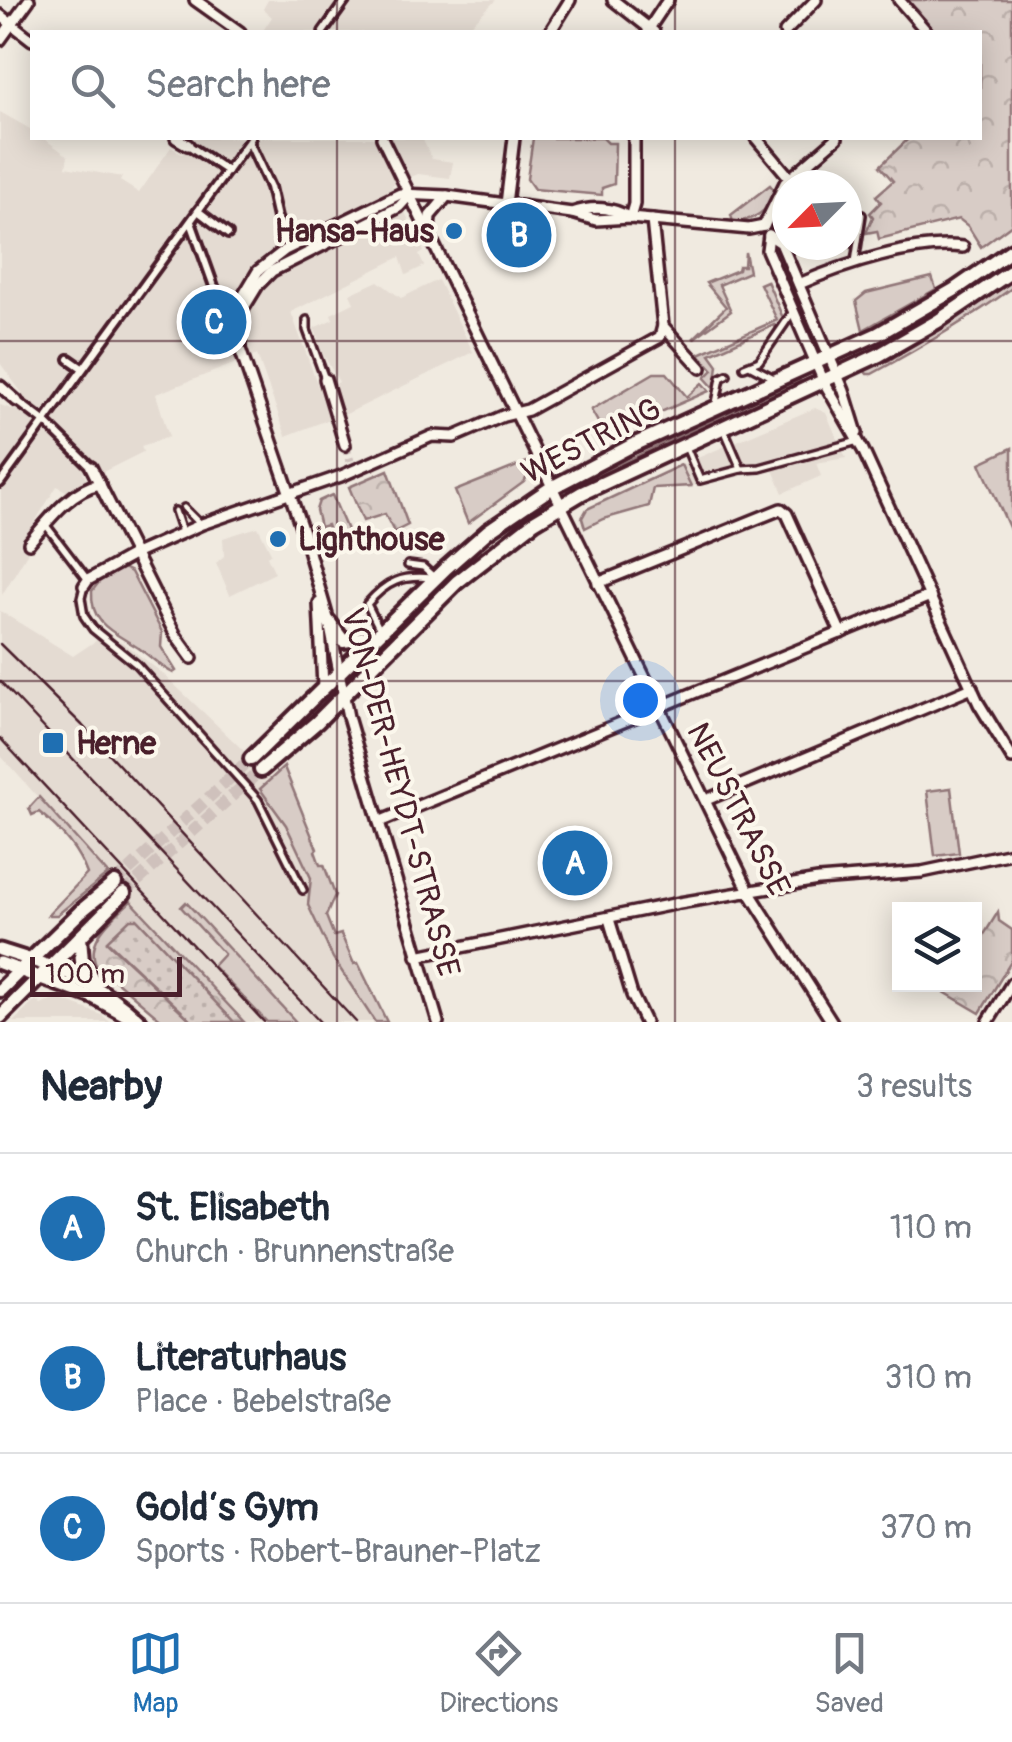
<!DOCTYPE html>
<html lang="en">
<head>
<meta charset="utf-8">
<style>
	:root { --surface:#fff; --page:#f6f6f7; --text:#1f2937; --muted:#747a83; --line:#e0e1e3; --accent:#1f6fb2 }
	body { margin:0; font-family:Pangolin,sans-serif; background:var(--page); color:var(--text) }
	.controls { position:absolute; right:30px; bottom:30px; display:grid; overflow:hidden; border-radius:0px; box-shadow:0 5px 25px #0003 }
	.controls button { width:90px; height:90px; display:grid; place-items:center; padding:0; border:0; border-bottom:2px solid var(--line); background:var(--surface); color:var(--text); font:50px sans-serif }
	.compass { position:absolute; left:772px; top:170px; width:90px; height:90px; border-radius:50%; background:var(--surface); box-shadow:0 5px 25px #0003; rotate:246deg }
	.scale { position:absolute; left:30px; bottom:25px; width:152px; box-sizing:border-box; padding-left:10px; border:5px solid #4a1f2b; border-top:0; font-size:28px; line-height:35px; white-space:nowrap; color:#4a1f2b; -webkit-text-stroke:8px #fbf7ec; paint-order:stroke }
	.you { position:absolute; left:640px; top:700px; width:35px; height:35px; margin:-25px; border:8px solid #fff; border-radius:50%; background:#1a73e8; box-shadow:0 0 0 15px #1a73e833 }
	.badge { display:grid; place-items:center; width:65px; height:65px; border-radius:50%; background:var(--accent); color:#fff; font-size:32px; font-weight:700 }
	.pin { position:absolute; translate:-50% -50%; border:5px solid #fff; box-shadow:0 2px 10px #0006 }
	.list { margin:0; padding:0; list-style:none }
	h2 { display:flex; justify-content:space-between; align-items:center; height:130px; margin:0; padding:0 40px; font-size:42px }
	h2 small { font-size:32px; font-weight:400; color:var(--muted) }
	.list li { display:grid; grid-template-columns:65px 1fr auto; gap:30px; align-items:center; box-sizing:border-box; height:150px; padding:0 40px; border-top:2px solid var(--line) }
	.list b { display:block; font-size:38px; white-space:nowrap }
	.list p { margin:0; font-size:32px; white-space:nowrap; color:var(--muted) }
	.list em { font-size:32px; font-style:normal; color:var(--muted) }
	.icon { flex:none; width:55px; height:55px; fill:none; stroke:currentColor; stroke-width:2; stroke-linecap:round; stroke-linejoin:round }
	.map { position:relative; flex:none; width:1012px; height:1022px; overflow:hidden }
	.search { position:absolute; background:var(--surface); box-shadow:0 5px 25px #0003; left:30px; right:30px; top:30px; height:110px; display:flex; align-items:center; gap:25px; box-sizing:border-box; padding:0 35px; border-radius:0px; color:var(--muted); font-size:38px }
	.sheet { height:580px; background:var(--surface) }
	nav { display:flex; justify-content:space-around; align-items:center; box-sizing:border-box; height:140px; border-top:2px solid var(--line); background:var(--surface); font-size:28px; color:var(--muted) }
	nav a { display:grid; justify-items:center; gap:5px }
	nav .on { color:var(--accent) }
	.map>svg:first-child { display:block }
	.built { fill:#e4dbd2 }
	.grass { fill:#d8ccc6; stroke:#917678; stroke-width:2.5 }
	.forest { fill:url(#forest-crowns); stroke:#917678; stroke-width:2.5 }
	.garden { fill:url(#garden-dots); stroke:#917678; stroke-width:2.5 }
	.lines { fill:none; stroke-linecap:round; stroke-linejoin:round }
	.minor-tunnel { stroke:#cfc1bc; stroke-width:9; stroke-dasharray:9 4.5; stroke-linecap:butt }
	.secondary-tunnel { stroke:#cfc1bc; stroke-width:12; stroke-dasharray:12 6; stroke-linecap:butt }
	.service-casing { stroke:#4a1f2b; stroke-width:12 }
	.pedestrian-casing { stroke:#4a1f2b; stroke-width:14 }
	.minor-casing { stroke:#4a1f2b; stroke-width:16 }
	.tertiary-casing { stroke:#4a1f2b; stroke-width:19 }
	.secondary-casing { stroke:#4a1f2b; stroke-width:20 }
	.service { stroke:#fbf7ec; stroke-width:5 }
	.pedestrian { stroke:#fbf7ec; stroke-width:6 }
	.minor { stroke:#fbf7ec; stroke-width:9 }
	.tertiary { stroke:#fbf7ec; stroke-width:11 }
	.secondary { stroke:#fbf7ec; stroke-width:12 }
	.rail { stroke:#4a1f2b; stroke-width:2.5 }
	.grid { fill:none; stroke:#4a1f2b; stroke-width:2.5; stroke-opacity:0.55 }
	.poi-dot { fill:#1f6fb2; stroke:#fbf7ec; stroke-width:4 }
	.labels { text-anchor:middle; stroke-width:8; stroke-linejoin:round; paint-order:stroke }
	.poi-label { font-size:32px; font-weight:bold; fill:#4a1f2b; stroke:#fbf7ec; text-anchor:start }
	.street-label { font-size:32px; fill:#4a1f2b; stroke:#fbf7ec }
</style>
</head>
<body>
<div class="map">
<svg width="1012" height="1022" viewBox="0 0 1012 1022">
	<defs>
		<pattern id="forest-crowns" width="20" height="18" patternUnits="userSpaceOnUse" patternTransform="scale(2.5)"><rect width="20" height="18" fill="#d8ccc6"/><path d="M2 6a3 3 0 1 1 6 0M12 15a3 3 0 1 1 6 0" fill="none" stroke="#bbafaa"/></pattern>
		<pattern id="garden-dots" width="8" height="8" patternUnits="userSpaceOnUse" patternTransform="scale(2.5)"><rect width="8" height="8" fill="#d8ccc6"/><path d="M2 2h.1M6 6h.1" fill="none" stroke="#bbafaa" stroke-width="1.8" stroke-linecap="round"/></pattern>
	</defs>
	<rect width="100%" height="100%" fill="#f0eae0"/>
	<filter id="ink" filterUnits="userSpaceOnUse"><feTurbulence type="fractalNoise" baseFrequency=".01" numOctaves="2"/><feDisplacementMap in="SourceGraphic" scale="20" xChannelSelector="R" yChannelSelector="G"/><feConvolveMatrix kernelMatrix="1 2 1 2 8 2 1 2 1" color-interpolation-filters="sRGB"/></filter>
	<g filter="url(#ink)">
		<!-- built -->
		<g class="built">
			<path d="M 268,0 L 496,0 L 463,32 L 262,32 L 272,17 L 263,9 Z"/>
			<path d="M 0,112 L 32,130 L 32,138 L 43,138 L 68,156 L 66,167 L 122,177 L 120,181 L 139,193 L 171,147 L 182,154 L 193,138 L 422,138 L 432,159 L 453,162 L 450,178 L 418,174 L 392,185 L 424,252 L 419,255 L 424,266 L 406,275 L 400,257 L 291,312 L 330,419 L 286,436 L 257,355 L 156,394 L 169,437 L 141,446 L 143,452 L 103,472 L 98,464 L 83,472 L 87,481 L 73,495 L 57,486 L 20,546 L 28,552 L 2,595 L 0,405 L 12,409 L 22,393 L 0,363 Z"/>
			<path d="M 438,280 L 473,352 L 342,416 L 332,386 L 339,382 L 315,340 L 318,337 L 314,328 L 333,319 L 331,314 L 354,303 L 350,294 L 378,281 L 401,298 Z"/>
			<path d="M 815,408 L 826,413 L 846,458 L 816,463 L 821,476 L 783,493 L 773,470 L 691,486 L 681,465 Z"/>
			<path d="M 258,527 L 271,553 L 267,556 L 275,573 L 230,595 L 216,563 L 224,556 L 223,538 Z"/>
			<path d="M 0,611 L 73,656 L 97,640 L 122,642 L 161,672 L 243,750 L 270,780 L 260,790 L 286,825 L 311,878 L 308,905 L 333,958 L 375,1022 L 244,1022 L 131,901 L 0,755 Z"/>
			<path d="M 57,998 L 102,1015 L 110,1022 L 13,1022 L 36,1000 L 41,1005 Z"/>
		</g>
		<!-- grass -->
		<g class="grass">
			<path d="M 533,138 L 603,138 L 608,143 L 615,143 L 614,184 L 602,188 L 602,195 L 534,189 L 527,179 Z"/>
			<path d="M 770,185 L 776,192 C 768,212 754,221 733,222 L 731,215 Z"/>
			<path d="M 745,252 L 749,272 L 719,285 L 731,311 L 693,339 L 726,307 L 706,283 L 738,270 L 739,266 L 744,266 Z"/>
			<path d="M 932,277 L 936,289 L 863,330 L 856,301 L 866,293 Z"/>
			<path d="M 767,281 L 783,318 L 776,328 L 774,325 L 710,354 L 718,365 L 715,389 L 705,378 L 713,370 L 699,354 L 777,320 L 760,284 Z"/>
			<path d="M 1012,282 L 1012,288 C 968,320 920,348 872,374 L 867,374 L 864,370 L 880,361 L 888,361 Z"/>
			<path d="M 654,373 L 667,373 L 687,397 L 702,383 L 709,391 L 606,436 L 591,410 Z"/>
			<path d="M 799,379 L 800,381 L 584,486 L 582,482 Z"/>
			<path d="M 1012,448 L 1012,534 L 980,463 Z"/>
			<path d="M 527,462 L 529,473 L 524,482 L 468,523 L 455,491 Z"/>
			<path d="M 681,465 L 691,486 L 653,488 L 649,506 L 603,519 L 585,528 L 582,518 L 587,509 Z"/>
			<path d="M 332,495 L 350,537 L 326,549 L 333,543 L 327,525 L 320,527 L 316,510 L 319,501 Z"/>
			<path d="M 123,568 L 131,572 L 162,632 L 161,647 L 176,671 L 173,673 C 161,667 151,657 140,649 C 116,633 90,626 92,591 L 100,581 Z"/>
			<path d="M 284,767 L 317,849 L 315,851 L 320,865 L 324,865 L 335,895 L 326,916 L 334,936 L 341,934 L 354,964 L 358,963 L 387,1022 L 375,1022 L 333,958 L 308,905 L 311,878 L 286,825 L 260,789 Z"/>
			<path d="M 951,788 L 959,853 L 935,856 L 927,791 Z"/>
			<path d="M 39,797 L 108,874 L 57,915 L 48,915 L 87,874 C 78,849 60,829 39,812 L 32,815 L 29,808 Z"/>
			<path d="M 186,902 L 296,1022 L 267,1022 L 213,966 L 224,954 L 181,907 Z"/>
		</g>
		<!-- forest -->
		<g class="forest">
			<path d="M 910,0 L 1012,0 L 1012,224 L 981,247 L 968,226 L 959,219 L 879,239 L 877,231 L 866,233 L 873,217 L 870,213 L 881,202 L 876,196 L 893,181 L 880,166 L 909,138 L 980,138 L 980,32 L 933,32 L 908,3 Z"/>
			<path d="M 388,470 L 408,525 L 394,532 L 385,514 L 363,521 L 349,487 Z"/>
			<path d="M 131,901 L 244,1022 L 234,1022 L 137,919 L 130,920 L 107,942 L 193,1022 L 164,1022 L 96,964 C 85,940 114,916 131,901 Z"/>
			<path d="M 998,912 L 999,921 L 1012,930 L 1012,960 L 980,1013 L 932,985 L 974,984 L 975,949 Z"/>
		</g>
		<!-- garden -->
		<path class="garden" d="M 130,919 L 137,919 L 234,1022 L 193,1022 L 107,941 Z"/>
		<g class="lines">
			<!-- minor-tunnel -->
			<path class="minor-tunnel" d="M 345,445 L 350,461"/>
			<!-- secondary-tunnel -->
			<g class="secondary-tunnel">
				<path d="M 115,883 L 251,759"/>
				<path d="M 124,893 L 261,770"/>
			</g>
			<!-- service casing -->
			<g class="service-casing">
				<g id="service">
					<path d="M 855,262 L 862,215"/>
					<path d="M 307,320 L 307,330 L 325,379"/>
					<path d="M 751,366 L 772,377"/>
					<path d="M 744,367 L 759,361 L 792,313"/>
					<path d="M 716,403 L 721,378 L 727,375"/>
					<path d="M 724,429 L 741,469 L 760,468 L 858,441"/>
					<path d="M 686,447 L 700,480 L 741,469"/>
					<path d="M 184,508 L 199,523"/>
					<path d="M 175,511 L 182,532"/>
					<path d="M 45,524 L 88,580"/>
					<path d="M 408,565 L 423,567 L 433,576"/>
					<path d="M 84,586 L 81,598 L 84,616 L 93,629 L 136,664 L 258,800 L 303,890"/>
					<path d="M 380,630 L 367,604 C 387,581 402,575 432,578"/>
				</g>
			</g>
			<!-- pedestrian casing -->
			<g class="pedestrian-casing">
				<g id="pedestrian">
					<path d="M 323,32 L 346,0"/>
					<path d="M 249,142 L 270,187 L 277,218 L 291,247"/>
					<path d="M 188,145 L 227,171"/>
					<path d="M 198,211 L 228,234"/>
					<path d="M 191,222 L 226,320 L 238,326"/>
					<path d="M 69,359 L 82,368"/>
					<path d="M 17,401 L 45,422 L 91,467"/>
					<path d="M 0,483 L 251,138"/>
				</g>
			</g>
			<!-- minor casing -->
			<g class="minor-casing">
				<g id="minor">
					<path d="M 195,0 L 240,32"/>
					<path d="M 613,0 L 654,32"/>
					<path d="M 899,0 L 927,32"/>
					<path d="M 0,15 L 32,40"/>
					<path d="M 648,30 L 668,0"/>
					<path d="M 550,32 L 570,0"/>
					<path d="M 785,32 L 816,0"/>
					<path d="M 0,40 L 29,0"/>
					<path d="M 176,138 L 188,145"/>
					<path d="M 382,138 L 750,893 L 832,1022"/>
					<path d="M 756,138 L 789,177"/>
					<path d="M 506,204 L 514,138"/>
					<path d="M 572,213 C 592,206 613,207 630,218"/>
					<path d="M 630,218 L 634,204 L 634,138"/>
					<path d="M 652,220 L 663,326 L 701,368"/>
					<path d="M 764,226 L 785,183 L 837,138"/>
					<path d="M 429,231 L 430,216 L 447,196"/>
					<path d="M 769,235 L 767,250 L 824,382 L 863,450 L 979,704 L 1012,758"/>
					<path d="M 769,235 L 781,243 L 844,391 L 857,433"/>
					<path d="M 799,284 C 843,265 915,241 963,247"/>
					<path d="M 239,316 L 258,285 L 272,271 L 399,207 L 410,195"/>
					<path d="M 325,379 L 345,445"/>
					<path d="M 0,386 L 17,401"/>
					<path d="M 91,467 L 176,636 L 192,658"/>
					<path d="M 29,543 C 47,522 71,489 100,484"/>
					<path d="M 598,583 L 781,509 L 787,514 L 841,633"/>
					<path d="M 84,586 L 88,580 L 137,553 L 202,524 L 341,476 L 432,436 L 454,437 L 503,416 L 528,410 L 660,337 L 663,326"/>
					<path d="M 319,603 L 323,687"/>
					<path d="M 706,800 L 972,688"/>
					<path d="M 379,822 L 930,596"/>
					<path d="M 609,919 L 632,995 L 645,1022"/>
					<path d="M 417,956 L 679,903 L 818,880 L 922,872 L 1012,853"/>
					<path d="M 438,1022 L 348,717 L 329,622 L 304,535 L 240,349 L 240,301 L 258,271 L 285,250 L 400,194 L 447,196 L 572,213 L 596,220 L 630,218 L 749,229 L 764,226"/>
					<path d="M 988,1022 L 1012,983"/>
				</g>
			</g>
			<!-- tertiary casing -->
			<g class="tertiary-casing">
				<g id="tertiary">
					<path d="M 0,950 C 60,969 93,977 141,1022"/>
					<path d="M 0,963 L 93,997 L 129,1017"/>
				</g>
			</g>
			<!-- secondary casing -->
			<g class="secondary-casing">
				<g id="secondary">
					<path d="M 329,622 L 343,641 L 375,636"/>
					<path d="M 251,759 L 446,568 L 488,531 L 551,488 L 631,446 L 878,334 L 954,290 L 1012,250"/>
					<path d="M 261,770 L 317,722 L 457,582 L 534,522 L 582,493 L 879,355 L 938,321 L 1012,271"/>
					<path d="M 80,937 L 82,961 L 95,984"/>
					<path d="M 0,990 L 81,911 L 115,883"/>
					<path d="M 0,1017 L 124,893"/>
				</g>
			</g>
			<!-- service -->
			<use href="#service" class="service"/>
			<!-- pedestrian -->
			<use href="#pedestrian" class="pedestrian"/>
			<!-- minor -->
			<use href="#minor" class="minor"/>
			<!-- tertiary -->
			<use href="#tertiary" class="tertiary"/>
			<!-- secondary -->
			<use href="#secondary" class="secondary"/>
			<!-- rail -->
			<g class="rail">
				<path d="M 0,644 L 82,725 L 356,1022"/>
				<path d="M 0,681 L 320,1022"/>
				<path d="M 0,738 L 264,1022"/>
			</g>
		</g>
	</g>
	<!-- grid -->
	<path class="grid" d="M 337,0 L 337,32M 675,0 L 675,32M 337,138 L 337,1022M 675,138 L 675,1022M 0,341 L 1012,341M 0,681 L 1012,681"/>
	<!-- markers -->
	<g class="poi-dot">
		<circle cx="454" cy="231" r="10"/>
		<circle cx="278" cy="539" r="10"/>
		<rect x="41" y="731" width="24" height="24" rx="5"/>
	</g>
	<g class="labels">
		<!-- poi labels -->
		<g class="poi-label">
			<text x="434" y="242" text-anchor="end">Hansa-Haus</text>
			<text x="298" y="550">Lighthouse</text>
			<text x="76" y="754">Herne</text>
		</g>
		<!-- street labels -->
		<g class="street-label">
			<text transform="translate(591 440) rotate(-27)" y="11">WESTRING</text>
			<text transform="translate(401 792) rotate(75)" y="11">VON-DER-HEYDT-STRASSE</text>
			<text transform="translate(739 809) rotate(63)" y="11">NEUSTRASSE</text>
		</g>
	</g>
</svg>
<div class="controls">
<button><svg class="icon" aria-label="layers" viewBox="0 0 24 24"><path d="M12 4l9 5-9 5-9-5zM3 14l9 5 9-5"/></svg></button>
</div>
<svg class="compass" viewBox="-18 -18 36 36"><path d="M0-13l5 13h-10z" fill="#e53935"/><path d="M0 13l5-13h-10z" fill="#747a83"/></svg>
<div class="scale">100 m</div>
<div class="you"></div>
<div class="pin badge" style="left:575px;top:863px">A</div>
<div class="pin badge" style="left:519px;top:235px">B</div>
<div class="pin badge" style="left:214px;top:322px">C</div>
<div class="search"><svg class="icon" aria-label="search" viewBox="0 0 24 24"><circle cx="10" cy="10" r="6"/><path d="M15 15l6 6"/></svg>Search here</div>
</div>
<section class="sheet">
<h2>Nearby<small>3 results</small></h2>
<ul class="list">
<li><span class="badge">A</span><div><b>St. Elisabeth</b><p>Church · Brunnenstraße</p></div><em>110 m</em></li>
<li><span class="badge">B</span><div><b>Literaturhaus</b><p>Place · Bebelstraße</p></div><em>310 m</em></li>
<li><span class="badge">C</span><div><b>Gold‘s Gym</b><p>Sports · Robert-Brauner-Platz</p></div><em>370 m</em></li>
</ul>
</section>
<nav>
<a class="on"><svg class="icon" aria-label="map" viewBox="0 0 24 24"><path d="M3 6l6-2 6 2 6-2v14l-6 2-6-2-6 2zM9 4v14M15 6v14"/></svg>Map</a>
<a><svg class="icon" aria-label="directions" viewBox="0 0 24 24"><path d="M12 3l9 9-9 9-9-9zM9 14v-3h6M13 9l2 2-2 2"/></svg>Directions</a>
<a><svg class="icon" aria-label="saved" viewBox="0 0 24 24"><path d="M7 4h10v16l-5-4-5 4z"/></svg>Saved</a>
</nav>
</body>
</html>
